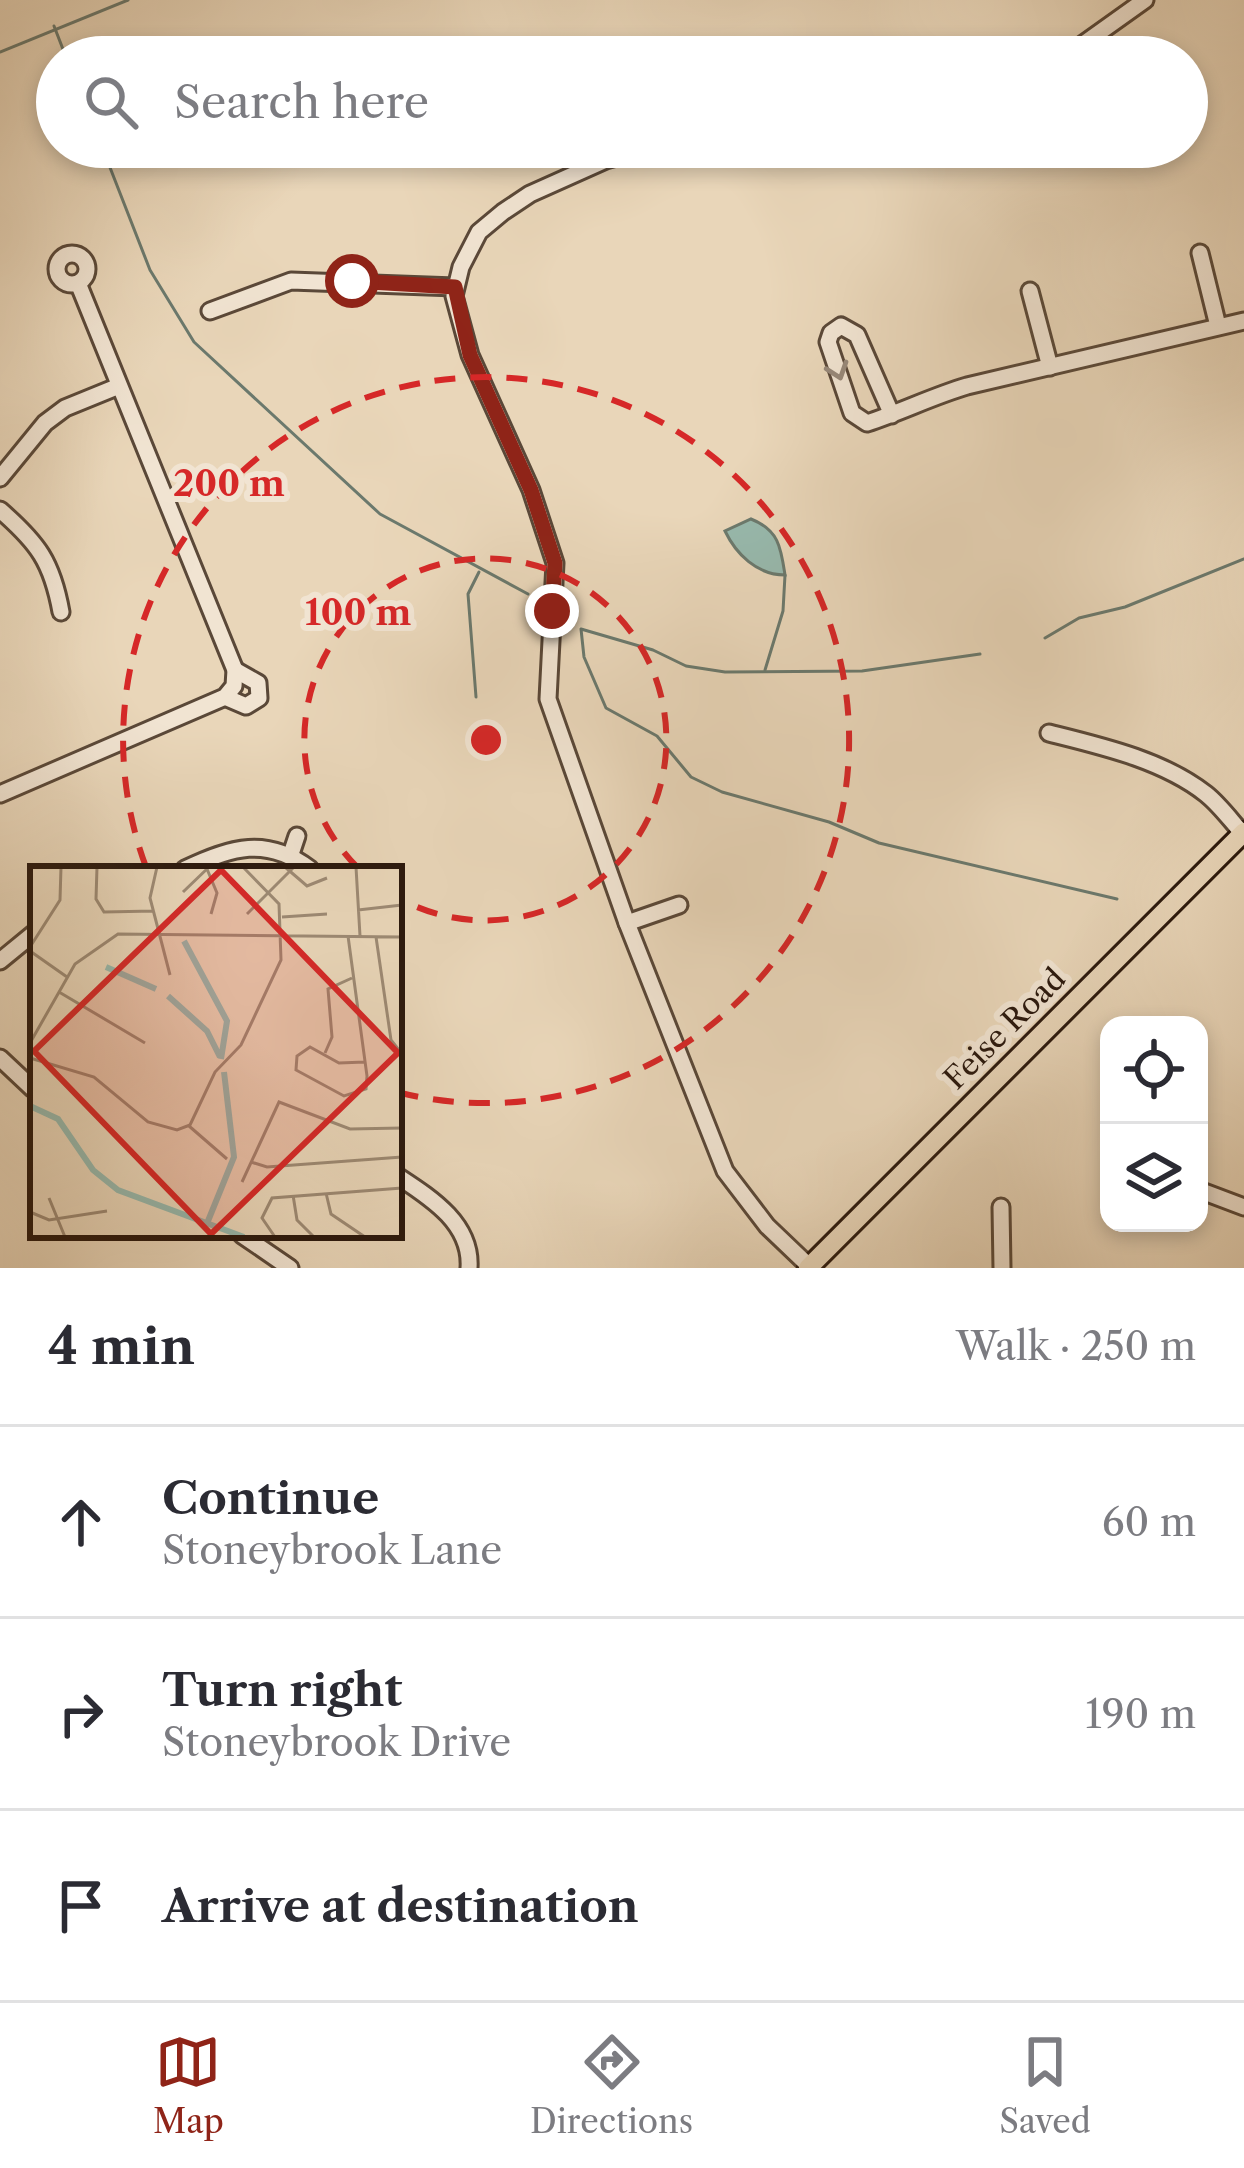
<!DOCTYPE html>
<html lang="en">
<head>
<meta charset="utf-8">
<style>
	:root { --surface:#fff; --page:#f2f2f3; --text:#2b2b33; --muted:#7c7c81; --line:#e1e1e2; --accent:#8f2418 }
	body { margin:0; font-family:"Libre Caslon Text",serif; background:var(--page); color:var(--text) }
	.controls { position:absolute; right:36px; bottom:36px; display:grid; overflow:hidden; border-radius:24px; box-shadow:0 6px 18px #0003 }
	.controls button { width:108px; height:108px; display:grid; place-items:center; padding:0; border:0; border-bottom:3px solid var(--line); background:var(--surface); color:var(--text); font:60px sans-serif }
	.stop { position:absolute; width:36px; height:36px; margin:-27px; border:9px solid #8f2418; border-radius:50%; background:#fff }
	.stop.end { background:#8f2418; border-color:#fff; box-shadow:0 3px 12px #0008 }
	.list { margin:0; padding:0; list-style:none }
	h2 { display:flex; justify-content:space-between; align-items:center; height:156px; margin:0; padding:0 48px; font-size:51px }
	h2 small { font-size:39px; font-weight:400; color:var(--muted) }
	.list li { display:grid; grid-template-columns:78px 1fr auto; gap:36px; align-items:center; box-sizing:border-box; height:192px; padding:0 48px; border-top:3px solid var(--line) }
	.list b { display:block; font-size:45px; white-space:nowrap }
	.list p { margin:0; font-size:39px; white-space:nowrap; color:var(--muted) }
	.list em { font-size:39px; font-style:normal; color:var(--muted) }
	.icon { flex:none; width:66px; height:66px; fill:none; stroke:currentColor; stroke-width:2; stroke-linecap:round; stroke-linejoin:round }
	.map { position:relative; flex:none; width:1244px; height:1268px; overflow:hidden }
	.search { position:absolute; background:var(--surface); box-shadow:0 6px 18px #0003; left:36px; right:36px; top:36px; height:132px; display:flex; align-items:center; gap:30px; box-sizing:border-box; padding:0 42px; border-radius:66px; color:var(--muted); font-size:45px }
	.sheet { height:732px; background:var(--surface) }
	nav { display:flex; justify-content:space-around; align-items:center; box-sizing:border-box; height:168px; border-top:3px solid var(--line); background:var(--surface); font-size:33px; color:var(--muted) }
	nav a { display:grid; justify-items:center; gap:6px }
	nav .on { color:var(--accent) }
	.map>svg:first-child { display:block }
	.water { fill:#97b9ad; stroke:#6b796d; stroke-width:3 }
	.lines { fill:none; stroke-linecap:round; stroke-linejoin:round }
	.stream { stroke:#6b796d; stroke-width:3 }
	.minor-casing { stroke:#5a4838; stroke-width:21 }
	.major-casing { stroke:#2a180d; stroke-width:24 }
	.minor { stroke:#f1e4d2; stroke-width:15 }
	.major { stroke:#e9d6b9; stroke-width:18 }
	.oneway { stroke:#978879 }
	.route { stroke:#8f2418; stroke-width:15 }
	.ring { fill:none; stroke:#d62828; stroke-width:6; stroke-dasharray:21 15 }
	.labels { text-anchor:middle; stroke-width:12; stroke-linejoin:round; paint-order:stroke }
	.street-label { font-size:30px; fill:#2a180d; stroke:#f1e4d2 }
	.inset-river { fill:none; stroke:#97b9ad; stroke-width:6 }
	.inset-road { fill:none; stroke:#9d8a74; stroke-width:3 }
	.view { fill:#d62828; fill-opacity:0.15; stroke:#d62828; stroke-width:6 }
	.inset-edge { fill:none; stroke:#2a180d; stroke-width:6 }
	.centre { fill:#d62828; stroke:#f1e4d2; stroke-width:6 }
	.ring-label { font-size:36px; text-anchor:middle; font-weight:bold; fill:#d62828; stroke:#f1e4d2; stroke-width:12; stroke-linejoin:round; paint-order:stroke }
</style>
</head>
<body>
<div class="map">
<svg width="1244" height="1268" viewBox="0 0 1244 1268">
	<rect width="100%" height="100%" fill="#e9d6b9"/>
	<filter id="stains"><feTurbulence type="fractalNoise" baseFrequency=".00167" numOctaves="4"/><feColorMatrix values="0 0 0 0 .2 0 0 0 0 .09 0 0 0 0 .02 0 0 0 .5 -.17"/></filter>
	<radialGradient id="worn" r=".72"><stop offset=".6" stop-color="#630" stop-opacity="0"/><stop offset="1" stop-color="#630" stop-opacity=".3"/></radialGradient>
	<!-- water -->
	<path class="water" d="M 751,519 C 779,530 781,548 785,575 C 757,575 736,554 725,531 Z"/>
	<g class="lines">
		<!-- stream -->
		<g class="stream">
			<path d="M 54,26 L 66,57"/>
			<path d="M 0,52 L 128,0"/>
			<path d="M 102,147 L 150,270 L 194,342 L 380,514 L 528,594"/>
			<path d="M 1045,638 L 1079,618 L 1125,607 L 1244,559"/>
			<path d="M 980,654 L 862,671 L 725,672 L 686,666 L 653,650 L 581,629 L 584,657 L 606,708 L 657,736 L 691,777 L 722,792 L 829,822 L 879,843 L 1117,899"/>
			<path d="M 765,670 L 783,611 L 785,575"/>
			<path d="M 476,697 L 468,594 L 479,572"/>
		</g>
		<!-- minor casing -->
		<g class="minor-casing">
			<g id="minor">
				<path d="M 1065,57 L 1145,0"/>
				<path d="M 653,147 L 606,160 L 530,194 L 503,212 L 479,232 L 461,267 L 454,296 L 470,355 L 531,490 L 555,563 L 548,699 L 627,923 L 725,1171 L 767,1226 L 811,1268"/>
				<path d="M 1200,253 L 1218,326"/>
				<circle cx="72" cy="269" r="15"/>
				<path d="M 1030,291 L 1050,367"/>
				<path d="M 210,311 L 291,281 L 455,287"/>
				<path d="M 892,415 L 857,335 L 841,326 L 831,333 L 828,342 L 852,413 L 867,423 C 901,412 933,396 967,386 L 1244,321"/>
				<path d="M 0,478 L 45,423 L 65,408 L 119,386"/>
				<path d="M 0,510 C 38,543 52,562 61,612"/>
				<path d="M 225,697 L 246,706 L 259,698 L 258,683 L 235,670"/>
				<path d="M 1049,733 C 1101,746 1163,760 1206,794 C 1220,805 1232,822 1244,835"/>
				<path d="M 0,794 L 225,697 L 234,686 L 235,670 L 78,283"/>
				<path d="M 291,854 L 297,836"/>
				<path d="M 185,869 C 231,847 267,836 310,869"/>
				<path d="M 627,923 L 679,905"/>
				<path d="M 0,961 L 33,934"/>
				<path d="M 0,1058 L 33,1089"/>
				<path d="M 399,1177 C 431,1198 472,1224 469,1268"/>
				<path d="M 1199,1190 L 1244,1207"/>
				<path d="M 1001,1207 L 1002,1268"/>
				<path d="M 242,1235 L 290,1268"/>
			</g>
		</g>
		<!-- major casing -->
		<g class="major-casing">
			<path id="major" d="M 808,1268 L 1244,832"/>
		</g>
		<!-- minor -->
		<use href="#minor" class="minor"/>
		<!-- major -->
		<use href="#major" class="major"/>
	</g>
	<!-- one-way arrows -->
	<defs><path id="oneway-chevron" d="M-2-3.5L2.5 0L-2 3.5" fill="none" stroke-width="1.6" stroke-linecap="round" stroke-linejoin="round" transform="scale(3)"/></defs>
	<use class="oneway" href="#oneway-chevron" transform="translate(838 371) rotate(71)"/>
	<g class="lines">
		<!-- route -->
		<path class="route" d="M 352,281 L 455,287 L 470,355 L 531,490 L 555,563 L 552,611"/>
	</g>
	<!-- distance rings -->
	<g class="ring">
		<path d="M358 868A181 181 0 1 1 400 899"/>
		<path d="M146 867A363 363 0 1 1 401 1093"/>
	</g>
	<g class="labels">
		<!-- street labels -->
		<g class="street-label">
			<text transform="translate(1005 1029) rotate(-45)" y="10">Feise Road</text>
		</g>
	</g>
	<!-- overview -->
	<g transform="translate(30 866)">
		<rect width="372" height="372" fill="#e9d6b9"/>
		<path class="inset-river" d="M 154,75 L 197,155 L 191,193M 76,101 L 126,123M 138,130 L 177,165 L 190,191M 0,240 L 28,253 L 63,304 L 88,324 L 214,371M 178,355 L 204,291 L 194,206"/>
		<path class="inset-road" d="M 67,1 L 66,33 L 74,46 L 124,45M 127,1 L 120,32 L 140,109M 255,1 L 277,20 L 297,12M 326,1 L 330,70M 177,3 L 187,27 L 181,48M 153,26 L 179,1M 328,44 L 372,39M 217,48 L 264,1M 252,51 L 297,48M 318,70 L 337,210 L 336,223 L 314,230 L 266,204 L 267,190 L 280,181 L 309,197 L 335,196M 346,71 L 361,174 L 372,188M 0,81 L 30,34 L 31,1M 0,85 L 37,111M 29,126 L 115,177M 0,177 L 45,98 L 88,68 L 372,71M 295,187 L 302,171 L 298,123 L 322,112M 0,192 L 64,211 L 118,256 L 147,264 L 160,259 L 185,206 L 211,179 L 251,94 L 249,38 L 213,1M 159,260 L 197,293M 221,296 L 237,301 L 372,291M 212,316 L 249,236 L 320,263 L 372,262M 296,327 L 301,348 L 335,371M 263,329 L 267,354 L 284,371M 19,332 L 35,371M 0,346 L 19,354 L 77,345M 245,371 L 232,352 L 242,332 L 372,322"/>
		<path class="view" d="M 191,4 L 368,187 L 181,368 L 4,185 Z"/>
		<rect width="372" height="372" class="inset-edge"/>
	</g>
	<circle cx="486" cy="740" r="18" class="centre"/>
	<g class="ring-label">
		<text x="229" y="496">200 m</text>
		<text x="358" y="625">100 m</text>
	</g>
	<rect width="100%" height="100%" filter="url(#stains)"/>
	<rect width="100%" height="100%" fill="url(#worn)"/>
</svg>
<div class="controls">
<button><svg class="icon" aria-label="locate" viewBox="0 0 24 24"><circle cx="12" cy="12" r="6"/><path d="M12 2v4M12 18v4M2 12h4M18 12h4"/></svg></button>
<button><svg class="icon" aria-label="layers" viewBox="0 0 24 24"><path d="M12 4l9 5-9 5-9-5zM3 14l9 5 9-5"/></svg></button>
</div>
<div class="stop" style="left:352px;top:281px"></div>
<div class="stop end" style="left:552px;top:611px"></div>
<div class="search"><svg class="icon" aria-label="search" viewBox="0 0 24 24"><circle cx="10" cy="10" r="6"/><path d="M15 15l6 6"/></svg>Search here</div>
</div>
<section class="sheet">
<h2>4 min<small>Walk · 250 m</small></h2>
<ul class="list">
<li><svg class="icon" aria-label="ahead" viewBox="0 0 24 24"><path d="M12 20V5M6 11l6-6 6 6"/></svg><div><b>Continue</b><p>Stoneybrook Lane</p></div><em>60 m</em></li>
<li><svg class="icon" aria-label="right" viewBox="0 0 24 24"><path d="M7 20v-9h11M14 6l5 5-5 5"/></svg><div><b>Turn right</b><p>Stoneybrook Drive</p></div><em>190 m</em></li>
<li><svg class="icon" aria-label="arrive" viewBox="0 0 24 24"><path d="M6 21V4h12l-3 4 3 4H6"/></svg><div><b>Arrive at destination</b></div></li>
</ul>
</section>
<nav>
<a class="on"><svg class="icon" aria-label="map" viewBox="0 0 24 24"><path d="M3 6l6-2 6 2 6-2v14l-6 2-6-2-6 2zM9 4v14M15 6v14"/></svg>Map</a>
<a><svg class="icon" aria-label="directions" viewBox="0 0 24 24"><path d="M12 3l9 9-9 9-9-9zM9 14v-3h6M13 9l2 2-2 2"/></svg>Directions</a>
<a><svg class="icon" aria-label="saved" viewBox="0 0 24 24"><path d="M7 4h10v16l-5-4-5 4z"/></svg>Saved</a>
</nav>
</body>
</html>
